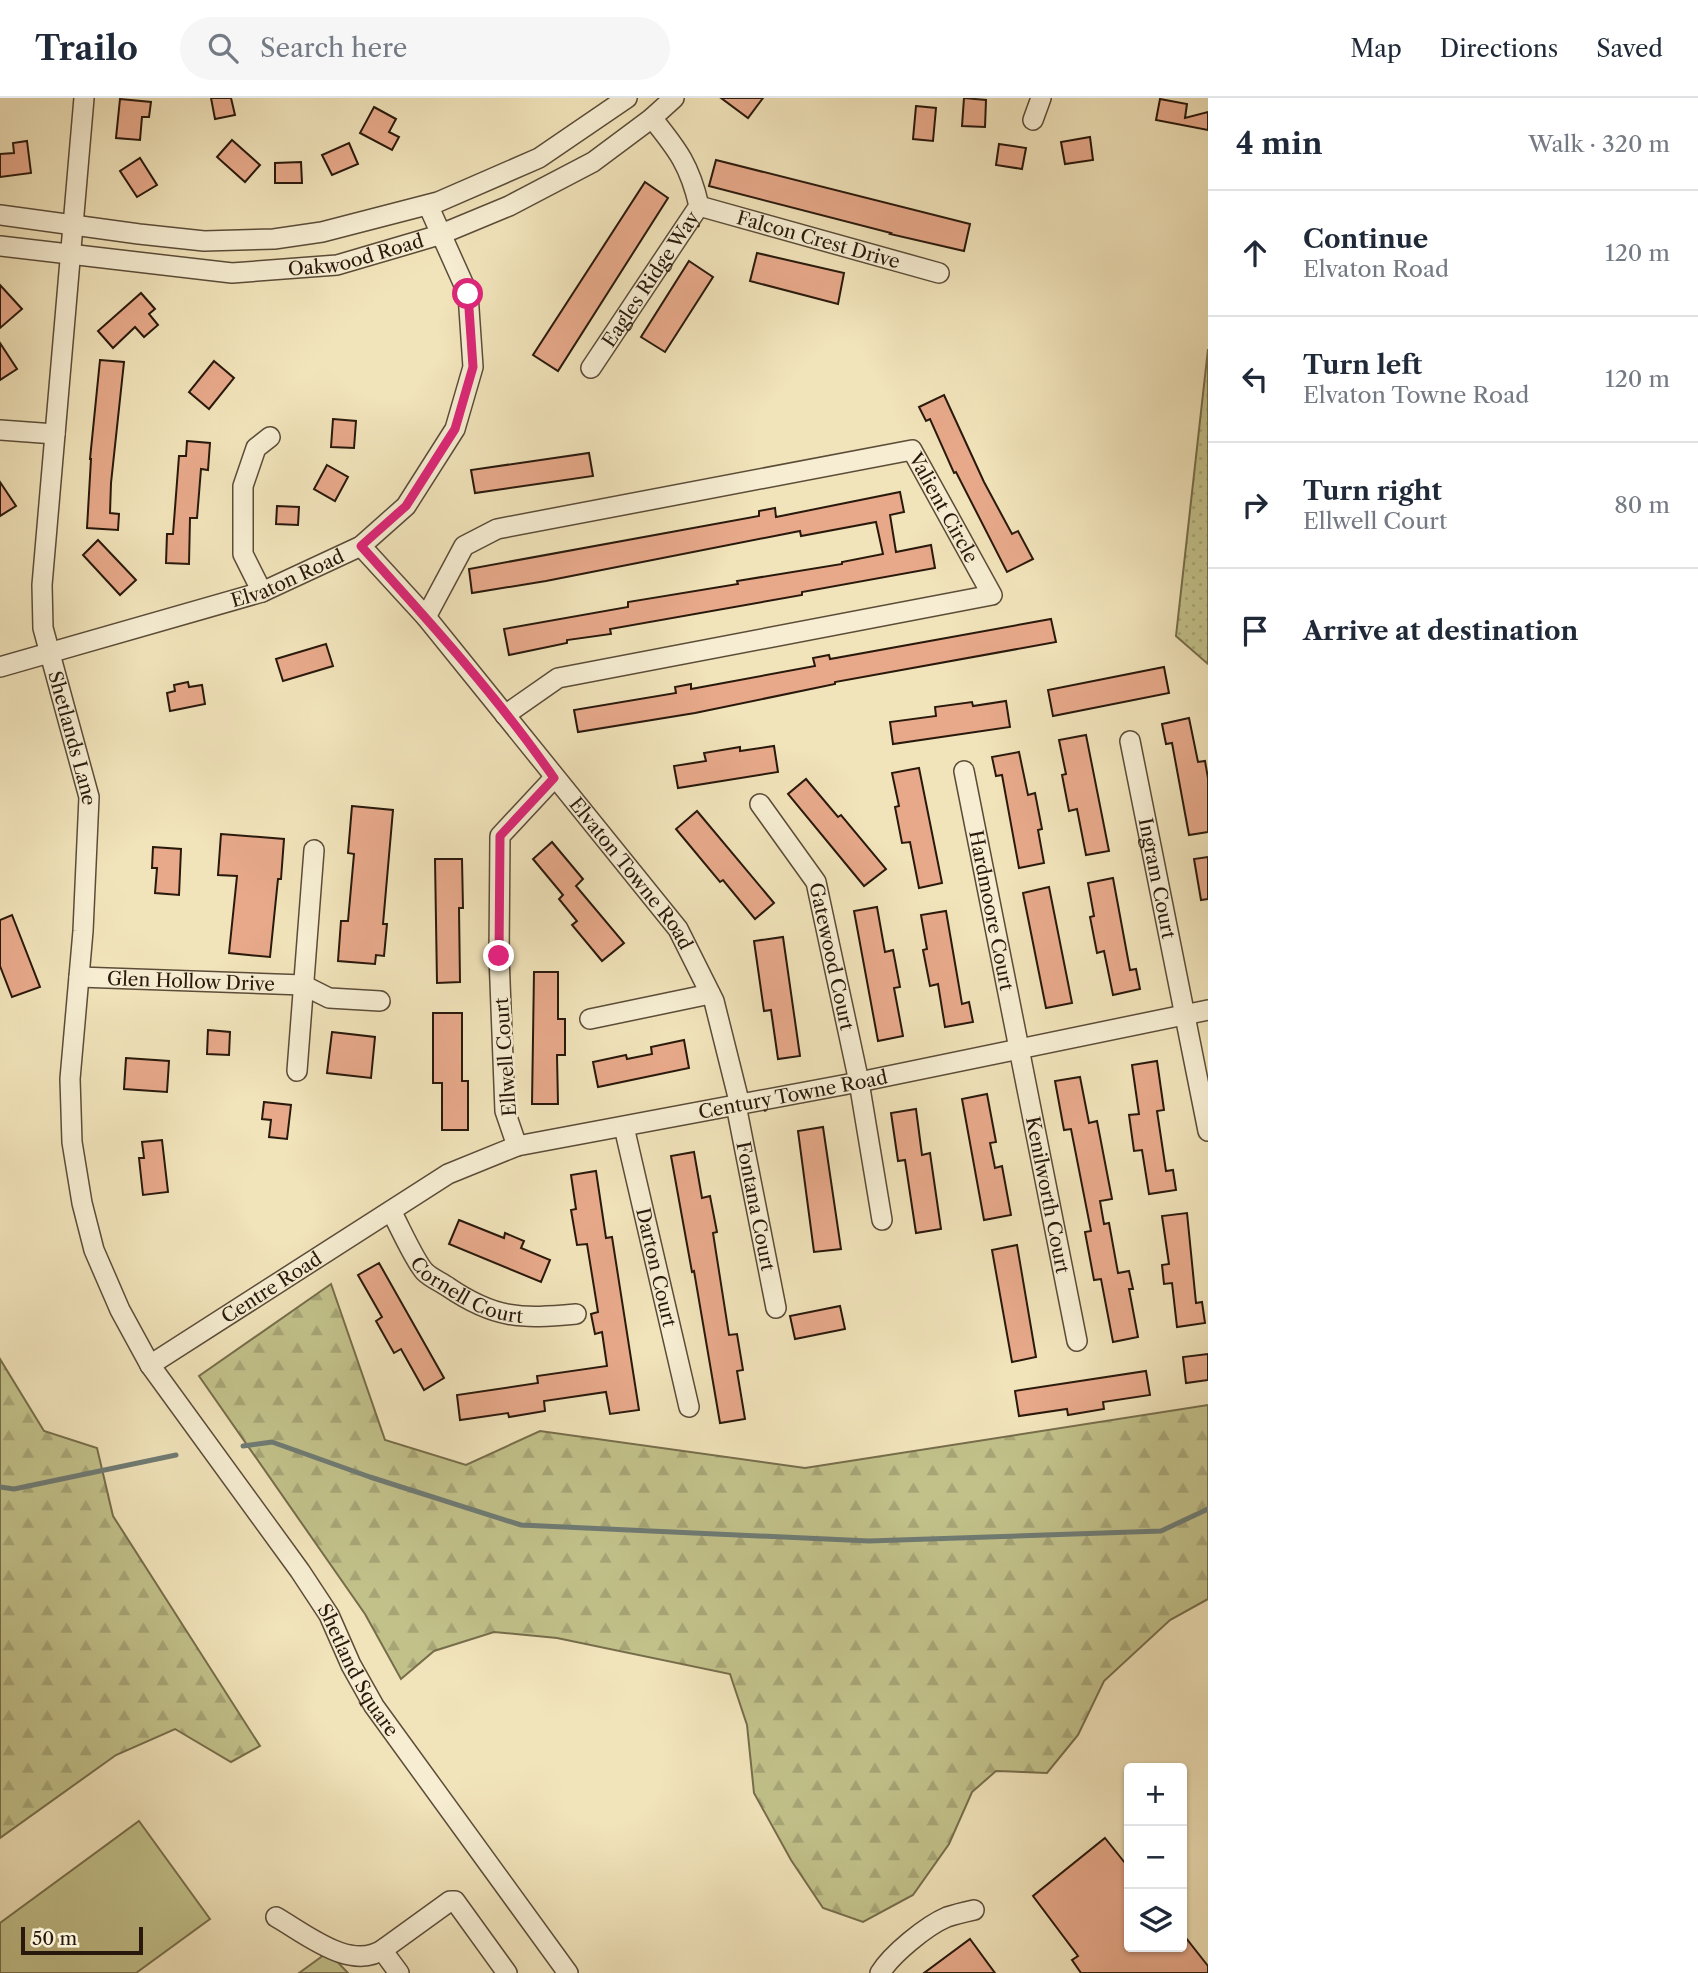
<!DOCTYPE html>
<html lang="en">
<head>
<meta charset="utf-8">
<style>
	:root { --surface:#fff; --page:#f6f6f7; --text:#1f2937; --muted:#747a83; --line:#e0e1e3 }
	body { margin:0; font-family:"Libre Caslon Text",serif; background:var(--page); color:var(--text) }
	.controls { position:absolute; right:21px; bottom:21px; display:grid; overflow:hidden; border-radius:7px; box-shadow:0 2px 5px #0004 }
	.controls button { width:63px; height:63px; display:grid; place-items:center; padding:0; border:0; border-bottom:2px solid var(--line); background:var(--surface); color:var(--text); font:35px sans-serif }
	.scale { position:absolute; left:21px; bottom:18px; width:122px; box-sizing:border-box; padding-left:7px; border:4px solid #29190c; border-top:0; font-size:19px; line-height:24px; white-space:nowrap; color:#29190c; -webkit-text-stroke:5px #f6edd2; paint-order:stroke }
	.stop { position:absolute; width:21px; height:21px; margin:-16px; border:5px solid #db2777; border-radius:50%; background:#fff }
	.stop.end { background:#db2777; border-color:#fff; box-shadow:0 2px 7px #0008 }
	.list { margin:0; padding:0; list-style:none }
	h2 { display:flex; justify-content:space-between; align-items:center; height:91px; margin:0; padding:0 28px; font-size:30px }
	h2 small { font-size:23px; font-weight:400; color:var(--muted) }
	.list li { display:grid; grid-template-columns:46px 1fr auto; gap:21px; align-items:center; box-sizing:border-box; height:126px; padding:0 28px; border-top:2px solid var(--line) }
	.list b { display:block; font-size:26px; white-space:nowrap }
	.list p { margin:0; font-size:23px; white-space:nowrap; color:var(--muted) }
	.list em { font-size:23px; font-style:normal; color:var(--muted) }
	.icon { flex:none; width:38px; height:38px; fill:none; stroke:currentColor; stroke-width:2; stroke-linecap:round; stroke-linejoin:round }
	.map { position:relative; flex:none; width:1208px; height:1875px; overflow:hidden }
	header { display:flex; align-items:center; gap:42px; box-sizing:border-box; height:98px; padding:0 35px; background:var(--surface); border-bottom:2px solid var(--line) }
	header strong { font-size:33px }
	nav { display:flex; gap:38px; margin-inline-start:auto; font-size:24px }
	.search { width:490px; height:63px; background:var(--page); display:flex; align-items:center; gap:18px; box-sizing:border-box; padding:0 24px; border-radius:38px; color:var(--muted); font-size:26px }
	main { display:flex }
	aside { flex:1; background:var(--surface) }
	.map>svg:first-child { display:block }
	.grass { fill:#c2c18a; stroke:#766d4b; stroke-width:2 }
	.forest { fill:url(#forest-firs); stroke:#766d4b; stroke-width:2 }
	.park { fill:url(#park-dots); stroke:#766d4b; stroke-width:2 }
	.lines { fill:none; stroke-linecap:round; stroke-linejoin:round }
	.stream { stroke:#6f7b74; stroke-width:5 }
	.building { fill:#e7a98a; stroke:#29190c; stroke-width:2 }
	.minor-casing { stroke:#5b4c38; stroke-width:22 }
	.minor { stroke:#f6edd2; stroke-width:19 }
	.route { stroke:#db2777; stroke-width:9 }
	.labels { text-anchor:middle; stroke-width:5; stroke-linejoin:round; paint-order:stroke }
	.street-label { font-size:19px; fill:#29190c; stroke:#f6edd2 }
</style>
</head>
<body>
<header>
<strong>Trailo</strong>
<div class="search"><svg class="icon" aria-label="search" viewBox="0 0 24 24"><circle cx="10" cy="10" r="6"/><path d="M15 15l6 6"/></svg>Search here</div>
<nav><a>Map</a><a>Directions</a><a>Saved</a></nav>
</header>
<main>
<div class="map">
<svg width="1208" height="1875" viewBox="0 0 1208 1875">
	<defs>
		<pattern id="forest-firs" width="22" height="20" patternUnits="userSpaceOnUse" patternTransform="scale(1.75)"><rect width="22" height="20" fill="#c2c18a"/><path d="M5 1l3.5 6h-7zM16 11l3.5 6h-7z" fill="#a7a576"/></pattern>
		<pattern id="park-dots" width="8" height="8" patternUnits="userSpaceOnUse" patternTransform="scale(1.75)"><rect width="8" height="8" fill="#c2c18a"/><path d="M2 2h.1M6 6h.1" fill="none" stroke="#a7a576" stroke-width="1.8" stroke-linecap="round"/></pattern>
	</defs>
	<rect width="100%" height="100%" fill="#f1e3ba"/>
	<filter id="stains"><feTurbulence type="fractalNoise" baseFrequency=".00286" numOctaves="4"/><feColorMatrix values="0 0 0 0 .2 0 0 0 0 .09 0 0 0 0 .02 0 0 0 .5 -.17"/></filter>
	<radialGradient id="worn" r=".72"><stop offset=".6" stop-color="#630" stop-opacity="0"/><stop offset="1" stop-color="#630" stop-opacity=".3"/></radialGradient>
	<!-- grass -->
	<g class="grass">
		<path d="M 139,1723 L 210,1821 L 136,1875 L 0,1875 L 0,1825 Z"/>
		<path d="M 328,1854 L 348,1875 L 299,1875 Z"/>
	</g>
	<!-- forest -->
	<g class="forest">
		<path d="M 331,1186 L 385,1342 L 466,1367 L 540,1333 L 805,1370 L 1208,1307 L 1208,1501 L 1170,1522 L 1104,1583 L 1078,1637 L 1047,1675 L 996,1673 L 972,1694 L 949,1746 L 913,1797 L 863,1824 L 823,1810 L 791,1762 L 754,1695 L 747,1627 L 730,1576 L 557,1540 L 494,1534 L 434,1553 L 401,1581 L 365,1516 L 199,1278 Z"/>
		<path d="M 0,1261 L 44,1333 L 97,1350 L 113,1418 L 260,1648 L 231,1664 L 175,1631 L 116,1657 L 0,1740 Z"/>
	</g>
	<!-- park -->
	<path class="park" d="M 1208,251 L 1208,566 L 1176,538 Z"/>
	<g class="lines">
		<!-- stream -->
		<g class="stream">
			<path d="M 243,1348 L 272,1344 L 370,1379 L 521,1427 L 869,1443 L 1161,1433 L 1208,1411"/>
			<path d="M 0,1389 L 14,1391 L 176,1357"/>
		</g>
	</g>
	<!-- building -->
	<g class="building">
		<path d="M 211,0 L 231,0 L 235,17 L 215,21 Z"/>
		<path d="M 721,0 L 763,0 L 748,20 Z"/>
		<path d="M 964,0 L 986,2 L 985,29 L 962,28 Z"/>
		<path d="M 120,1 L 151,4 L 149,19 L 142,19 L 140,42 L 116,40 Z"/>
		<path d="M 1160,1 L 1187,6 L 1185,20 L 1208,14 L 1208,32 L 1156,22 Z"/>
		<path d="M 916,8 L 936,10 L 933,43 L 913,41 Z"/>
		<path d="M 374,9 L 396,21 L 389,34 L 399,39 L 392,52 L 360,35 Z"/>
		<path d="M 1090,39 L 1093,62 L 1065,66 L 1061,44 Z"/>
		<path d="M 232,42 L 260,67 L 245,84 L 217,59 Z"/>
		<path d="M 27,43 L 31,75 L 0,79 L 0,56 L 14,55 L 13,45 Z"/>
		<path d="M 349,45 L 358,66 L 332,77 L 322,57 Z"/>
		<path d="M 999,46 L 1026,50 L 1022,71 L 996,67 Z"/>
		<path d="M 140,60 L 157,87 L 137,99 L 120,73 Z"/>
		<path d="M 716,62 L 970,126 L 964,153 L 890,136 L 891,135 L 709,88 Z"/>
		<path d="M 301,64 L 302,85 L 275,85 L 275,65 Z"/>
		<path d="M 645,84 L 668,100 L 558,273 L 533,257 Z"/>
		<path d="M 757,155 L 844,175 L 838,206 L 750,183 Z"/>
		<path d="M 689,163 L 713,179 L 665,254 L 641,239 Z"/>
		<path d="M 0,187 L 22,211 L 0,230 Z"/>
		<path d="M 141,195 L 155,211 L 149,216 L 158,227 L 144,239 L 135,229 L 113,250 L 98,233 Z"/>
		<path d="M 0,245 L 17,271 L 0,282 Z"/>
		<path d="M 100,262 L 124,264 L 111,385 L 110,415 L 119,416 L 118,432 L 87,430 L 91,361 L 90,361 Z"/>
		<path d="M 214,263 L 234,280 L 209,311 L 189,294 Z"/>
		<path d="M 944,297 L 984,384 L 1012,436 L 1018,433 L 1033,461 L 1007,474 L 956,374 L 954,375 L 930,321 L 926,323 L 919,309 Z"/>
		<path d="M 333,321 L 356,323 L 354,350 L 331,349 Z"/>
		<path d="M 187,343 L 210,345 L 208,372 L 201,371 L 197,420 L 190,420 L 189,466 L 166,465 L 167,436 L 173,436 L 179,358 L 186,358 Z"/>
		<path d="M 589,355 L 593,378 L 475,395 L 471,372 Z"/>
		<path d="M 327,367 L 348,379 L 335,403 L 314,391 Z"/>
		<path d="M 0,384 L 16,408 L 0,418 Z"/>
		<path d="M 900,394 L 904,414 L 890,417 L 896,454 L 931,447 L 935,470 L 802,494 L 802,497 L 610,531 L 611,536 L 567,542 L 567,545 L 509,557 L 504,531 L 628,509 L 628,504 L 738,486 L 737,483 L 842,466 L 842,464 L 883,456 L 876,424 L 801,438 L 800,433 L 546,483 L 472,495 L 469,471 L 759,418 L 759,413 L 775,410 L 776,419 Z"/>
		<path d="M 277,408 L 299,409 L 298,427 L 276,426 Z"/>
		<path d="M 98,442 L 136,482 L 120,497 L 83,457 Z"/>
		<path d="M 1051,521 L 1056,544 L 835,584 L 835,586 L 695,615 L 578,634 L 574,612 L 676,595 L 675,589 L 691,586 L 691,591 L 815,568 L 813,560 L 829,557 L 830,561 Z"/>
		<path d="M 326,546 L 333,568 L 283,583 L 276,561 Z"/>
		<path d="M 1164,569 L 1169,595 L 1053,618 L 1048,592 Z"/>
		<path d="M 188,584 L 189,589 L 202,587 L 205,606 L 170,613 L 167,595 L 175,593 L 174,587 Z"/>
		<path d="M 1006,603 L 1010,629 L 893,646 L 890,624 L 936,618 L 935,609 L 972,604 L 973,608 Z"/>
		<path d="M 1189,620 L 1198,664 L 1205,663 L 1208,680 L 1208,734 L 1189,737 L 1172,645 L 1166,646 L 1162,626 Z"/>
		<path d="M 1086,637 L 1109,753 L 1086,757 L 1077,711 L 1069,713 L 1062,677 L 1066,676 L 1059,642 Z"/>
		<path d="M 774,648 L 778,674 L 678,690 L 674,668 L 706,663 L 704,655 L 740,649 L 740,653 Z"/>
		<path d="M 1019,654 L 1028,697 L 1035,695 L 1042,731 L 1038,732 L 1044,765 L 1019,770 L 1002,677 L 996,678 L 992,659 Z"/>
		<path d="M 919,670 L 942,785 L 919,790 L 910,744 L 902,745 L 895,709 L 899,708 L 892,675 Z"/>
		<path d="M 806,681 L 838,719 L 841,717 L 886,771 L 864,788 L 788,696 Z"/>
		<path d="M 352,708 L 393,712 L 383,826 L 387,826 L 384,858 L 376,857 L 375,866 L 338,863 L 341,823 L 348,823 L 354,756 L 348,755 Z"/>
		<path d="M 697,713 L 774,805 L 755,821 L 723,782 L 720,784 L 676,731 Z"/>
		<path d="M 221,736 L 284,741 L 281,781 L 278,781 L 270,859 L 229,855 L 237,778 L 218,777 Z"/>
		<path d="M 552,744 L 583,781 L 576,788 L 624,845 L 602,863 L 572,827 L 577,823 L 559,801 L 563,797 L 533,761 Z"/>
		<path d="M 153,749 L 181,751 L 179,797 L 155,795 L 157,770 L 152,770 Z"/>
		<path d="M 1208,759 L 1208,801 L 1201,802 L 1194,761 Z"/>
		<path d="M 435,761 L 462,761 L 463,810 L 459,810 L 460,884 L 437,885 Z"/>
		<path d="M 1113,780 L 1130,872 L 1136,871 L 1140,891 L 1113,897 L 1104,853 L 1097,855 L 1090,819 L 1094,818 L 1088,785 Z"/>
		<path d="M 1049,789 L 1072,905 L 1046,910 L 1023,795 Z"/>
		<path d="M 877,809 L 885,854 L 893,852 L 900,889 L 894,890 L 903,938 L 878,943 L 854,813 Z"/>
		<path d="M 946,813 L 962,906 L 969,904 L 973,924 L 945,929 L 938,886 L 930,888 L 923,852 L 927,851 L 921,817 Z"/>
		<path d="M 12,817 L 40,889 L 12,899 L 0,868 L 0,822 Z"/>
		<path d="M 783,839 L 800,958 L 778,961 L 771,912 L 764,913 L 754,843 Z"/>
		<path d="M 534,874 L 558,874 L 558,921 L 565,921 L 565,957 L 557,957 L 558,1006 L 532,1006 Z"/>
		<path d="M 433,915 L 462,915 L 462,983 L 468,983 L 468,1032 L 442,1032 L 442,985 L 433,985 Z"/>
		<path d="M 208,932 L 230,934 L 229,957 L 207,956 Z"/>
		<path d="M 332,934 L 375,939 L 371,980 L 327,975 Z"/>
		<path d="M 684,942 L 689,970 L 598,989 L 593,964 L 626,957 L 627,961 L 652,956 L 651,949 Z"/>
		<path d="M 126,960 L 169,963 L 167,994 L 124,991 Z"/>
		<path d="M 1157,963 L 1164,1012 L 1157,1013 L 1166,1073 L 1173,1072 L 1176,1092 L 1149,1096 L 1142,1052 L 1134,1053 L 1129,1017 L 1139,1016 L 1132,967 Z"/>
		<path d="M 1080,979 L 1089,1025 L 1097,1023 L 1112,1101 L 1100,1103 L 1104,1126 L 1109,1125 L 1118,1175 L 1129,1173 L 1133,1191 L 1129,1191 L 1138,1239 L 1113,1244 L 1101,1181 L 1094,1182 L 1085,1134 L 1091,1133 L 1071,1031 L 1064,1032 L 1055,983 Z"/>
		<path d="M 987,996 L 996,1044 L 990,1045 L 995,1070 L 1002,1068 L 1011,1117 L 984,1122 L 962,1001 Z"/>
		<path d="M 264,1004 L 291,1007 L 287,1041 L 269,1039 L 271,1022 L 262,1021 Z"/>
		<path d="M 916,1011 L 922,1057 L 930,1055 L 941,1131 L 916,1135 L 905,1062 L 898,1063 L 891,1015 Z"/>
		<path d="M 823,1029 L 841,1151 L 814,1154 L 798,1033 Z"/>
		<path d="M 162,1042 L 168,1094 L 143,1097 L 139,1060 L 144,1060 L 142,1044 Z"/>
		<path d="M 694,1054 L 702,1100 L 710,1098 L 717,1134 L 713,1135 L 729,1237 L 737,1236 L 743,1272 L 737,1273 L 745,1321 L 720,1325 L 694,1173 L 692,1174 L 671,1058 Z"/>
		<path d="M 596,1073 L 606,1140 L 612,1139 L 639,1312 L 610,1316 L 606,1294 L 544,1303 L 545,1313 L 509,1319 L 508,1315 L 460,1322 L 457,1297 L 538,1285 L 537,1278 L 607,1268 L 602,1234 L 595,1236 L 591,1216 L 598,1214 L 587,1146 L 577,1147 L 571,1112 L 576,1111 L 571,1077 Z"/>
		<path d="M 1187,1115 L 1196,1205 L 1202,1204 L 1205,1225 L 1177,1229 L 1172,1185 L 1164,1186 L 1162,1167 L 1169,1166 L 1162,1118 Z"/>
		<path d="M 459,1122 L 504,1140 L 505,1135 L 524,1143 L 521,1150 L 550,1162 L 541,1184 L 449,1146 Z"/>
		<path d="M 1017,1147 L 1036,1259 L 1012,1264 L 992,1152 Z"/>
		<path d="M 379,1165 L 444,1280 L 424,1292 L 401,1251 L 394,1255 L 376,1223 L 382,1219 L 358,1177 Z"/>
		<path d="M 840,1208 L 845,1231 L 795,1241 L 790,1218 Z"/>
		<path d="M 1208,1256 L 1208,1282 L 1186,1285 L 1183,1259 Z"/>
		<path d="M 1146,1273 L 1150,1297 L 1103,1304 L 1104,1311 L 1068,1317 L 1067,1311 L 1019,1318 L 1015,1293 Z"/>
		<path d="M 1105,1740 L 1129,1770 L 1129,1849 L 1182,1849 L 1182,1835 L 1208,1868 L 1208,1875 L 1081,1875 L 1072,1862 L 1078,1858 L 1033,1798 Z"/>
		<path d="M 970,1841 L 995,1875 L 924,1875 Z"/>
	</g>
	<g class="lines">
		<!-- minor casing -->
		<g class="minor-casing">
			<g id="minor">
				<path id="s1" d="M 84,0 L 42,487 L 43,530 L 89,699 L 83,833 L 70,981 L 72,1044 L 82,1105 L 94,1152 L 120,1212 L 150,1267 L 300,1473 L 329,1517 L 351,1567 L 374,1608 L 568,1875"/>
				<path d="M 1033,22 L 1041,0"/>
				<path id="s2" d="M 699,108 L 939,175"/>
				<path d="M 0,117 L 139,136 L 204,143 L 274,141 L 322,134 L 438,104 L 539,60 L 627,0"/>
				<path id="s3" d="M 0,148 L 232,175 L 337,167 L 439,137 L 509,108 L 593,64 L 652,20 L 674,0"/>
				<path id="s4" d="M 591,270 L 699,108 C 690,68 678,52 652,20"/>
				<path d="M 0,332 L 55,336"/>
				<path id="s5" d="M 361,448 L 426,519 L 678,831 L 714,903 L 740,1007"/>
				<path d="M 262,494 L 243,456 L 243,388 L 256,350 L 270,339"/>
				<path id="s6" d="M 426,519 L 464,448 L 497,431 L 912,352 L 992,497 L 558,580 L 505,617"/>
				<path id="s7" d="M 0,569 L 262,494 L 361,448 L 406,408 L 455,331 L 473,269 L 468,196 L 428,107"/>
				<path id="s8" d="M 1130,643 L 1208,1033"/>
				<path id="s9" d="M 964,673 L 1077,1243"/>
				<path id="s10" d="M 760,706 L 816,784 L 859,984 L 882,1122"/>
				<path id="s11" d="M 79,879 L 303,887 L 329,900 L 380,903"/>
				<path d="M 590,921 L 710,896"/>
				<path d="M 297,973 L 314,752"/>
				<path id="s12" d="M 736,1007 L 776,1210"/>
				<path id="s13" d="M 624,1029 L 689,1309"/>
				<path d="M 517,1048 L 505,1013 L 499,858 L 500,738 L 554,680"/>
				<path id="s14" d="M 391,1113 C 399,1127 415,1164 425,1174 C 431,1180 441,1184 448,1189 C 495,1221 521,1221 576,1216"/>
				<path id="s15" d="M 150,1267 L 448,1076 L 517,1048 L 859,984 L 1208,912"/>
				<path d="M 276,1819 C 306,1836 352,1875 385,1850"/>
				<path d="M 399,1875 L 385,1856 L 385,1850 L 450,1803 L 455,1803 L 507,1875"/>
				<path d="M 880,1875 C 892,1856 926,1828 947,1819 C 956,1816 965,1814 974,1812"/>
			</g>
		</g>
		<!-- minor -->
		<use href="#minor" class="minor"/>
	</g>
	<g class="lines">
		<!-- route -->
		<path class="route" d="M 468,196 L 473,269 L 455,331 L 406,408 L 361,448 C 428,522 497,598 554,680 L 500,738 L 499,858"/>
	</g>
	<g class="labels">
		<!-- street labels -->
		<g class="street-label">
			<text dy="7" stroke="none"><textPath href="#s2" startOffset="124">Falcon Crest Drive</textPath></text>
			<text dy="7" stroke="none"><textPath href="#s3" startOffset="359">Oakwood Road</textPath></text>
			<text dy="7" stroke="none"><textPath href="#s4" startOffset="107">Eagles Ridge Way</textPath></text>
			<text dy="7" stroke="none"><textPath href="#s6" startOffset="606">Valient Circle</textPath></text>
			<text dy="7" stroke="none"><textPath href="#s7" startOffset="301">Elvaton Road</textPath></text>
			<text dy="7" stroke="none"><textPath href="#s1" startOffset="646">Shetlands Lane</textPath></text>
			<text dy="7" stroke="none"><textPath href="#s5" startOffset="425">Elvaton Towne Road</textPath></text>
			<text dy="7" stroke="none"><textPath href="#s8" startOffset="140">Ingram Court</textPath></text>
			<text dy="7" stroke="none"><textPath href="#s9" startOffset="142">Hardmoore Court</textPath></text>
			<text dy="7" stroke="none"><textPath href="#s10" startOffset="172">Gatewood Court</textPath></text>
			<text dy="7" stroke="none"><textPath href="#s11" startOffset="112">Glen Hollow Drive</textPath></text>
			<text transform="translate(505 959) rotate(-94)" y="7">Ellwell Court</text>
			<text dy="7" stroke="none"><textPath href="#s15" startOffset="709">Century Towne Road</textPath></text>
			<text dy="7" stroke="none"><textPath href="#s9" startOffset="432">Kenilworth Court</textPath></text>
			<text dy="7" stroke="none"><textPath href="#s12" startOffset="103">Fontana Court</textPath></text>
			<text dy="7" stroke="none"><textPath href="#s13" startOffset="144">Darton Court</textPath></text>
			<text dy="7" stroke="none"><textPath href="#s14" startOffset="116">Cornell Court</textPath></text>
			<text dy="7" stroke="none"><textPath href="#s15" startOffset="144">Centre Road</textPath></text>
			<text dy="7" stroke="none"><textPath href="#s1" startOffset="1661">Shetland Square</textPath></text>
		</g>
	</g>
	<rect width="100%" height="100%" filter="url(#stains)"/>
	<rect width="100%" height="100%" fill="url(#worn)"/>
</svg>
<div class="controls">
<button>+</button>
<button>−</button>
<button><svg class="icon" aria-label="layers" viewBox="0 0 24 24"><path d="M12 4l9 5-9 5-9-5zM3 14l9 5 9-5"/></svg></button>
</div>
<div class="scale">50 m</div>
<div class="stop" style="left:468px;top:196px"></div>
<div class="stop end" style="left:499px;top:858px"></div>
</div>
<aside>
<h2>4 min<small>Walk · 320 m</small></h2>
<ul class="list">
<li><svg class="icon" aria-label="ahead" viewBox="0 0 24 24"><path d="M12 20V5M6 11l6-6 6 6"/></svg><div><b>Continue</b><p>Elvaton Road</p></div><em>120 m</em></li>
<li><svg class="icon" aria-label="left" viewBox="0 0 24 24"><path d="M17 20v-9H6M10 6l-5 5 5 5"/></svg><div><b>Turn left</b><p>Elvaton Towne Road</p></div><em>120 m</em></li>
<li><svg class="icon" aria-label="right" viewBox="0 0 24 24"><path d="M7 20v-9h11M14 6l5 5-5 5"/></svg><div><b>Turn right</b><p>Ellwell Court</p></div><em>80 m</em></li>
<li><svg class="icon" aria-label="arrive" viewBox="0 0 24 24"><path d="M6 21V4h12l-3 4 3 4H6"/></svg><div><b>Arrive at destination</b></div></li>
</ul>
</aside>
</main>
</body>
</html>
